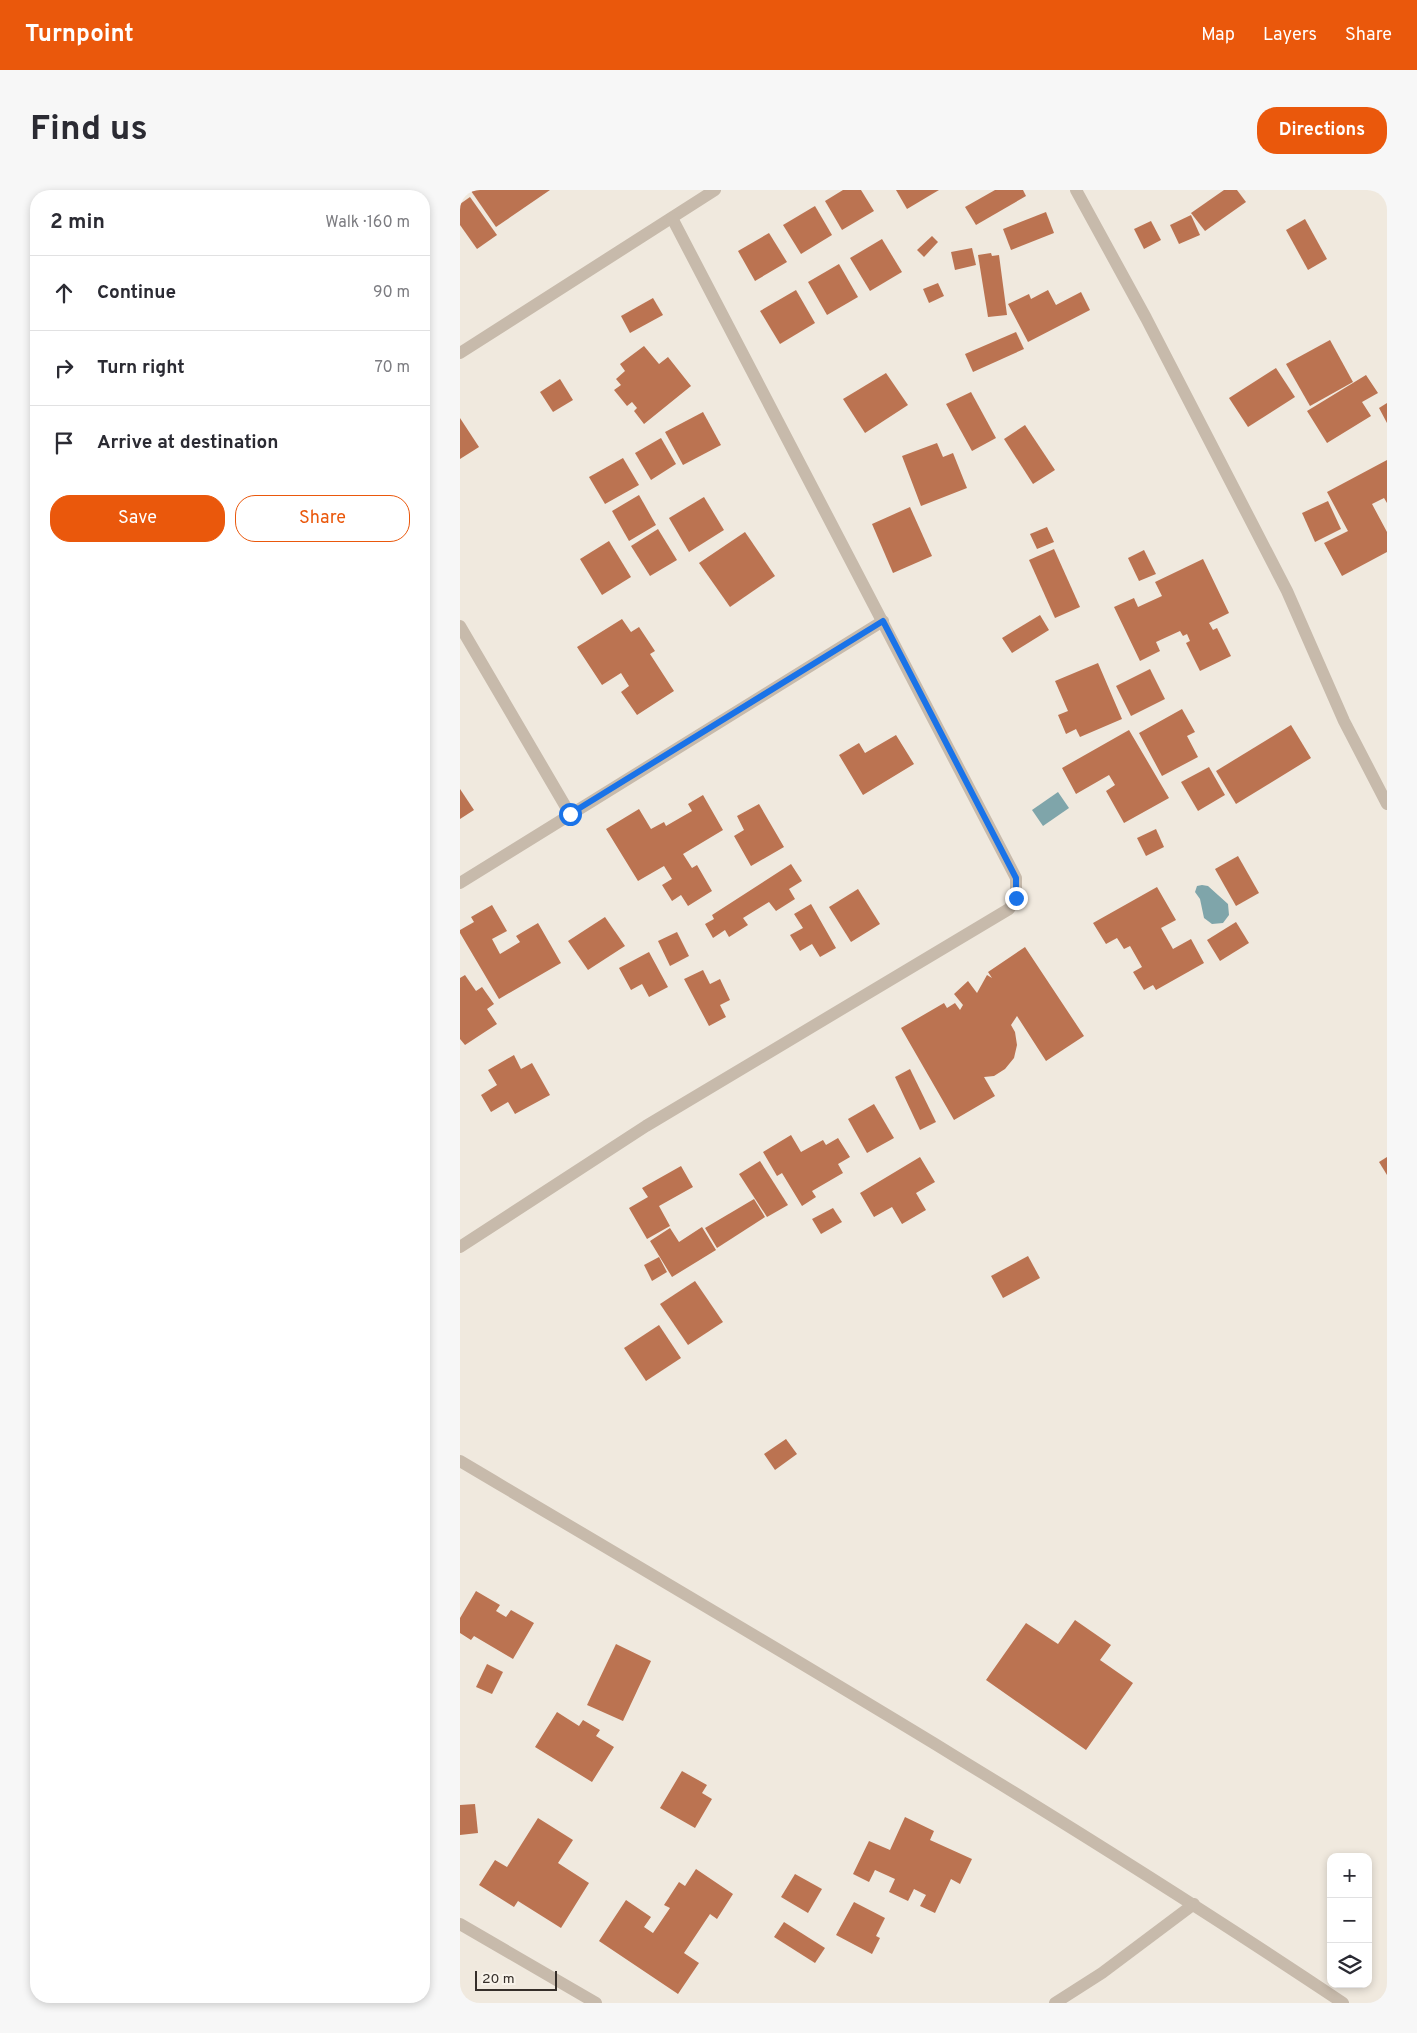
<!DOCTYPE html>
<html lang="en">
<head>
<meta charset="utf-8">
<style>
	:root { --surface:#fff; --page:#f7f7f7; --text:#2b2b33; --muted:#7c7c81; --line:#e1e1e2; --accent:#ea580c }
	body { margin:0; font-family:Overpass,sans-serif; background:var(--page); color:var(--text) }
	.controls { position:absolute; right:15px; bottom:15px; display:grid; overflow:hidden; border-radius:10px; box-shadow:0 2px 8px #0003 }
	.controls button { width:45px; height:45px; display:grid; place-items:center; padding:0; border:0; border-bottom:1px solid var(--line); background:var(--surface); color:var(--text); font:25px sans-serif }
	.scale { position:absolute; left:15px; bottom:12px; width:82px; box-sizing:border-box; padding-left:5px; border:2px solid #352e29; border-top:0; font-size:14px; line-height:18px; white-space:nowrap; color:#352e29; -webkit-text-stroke:4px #f8f3ea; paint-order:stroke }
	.stop { position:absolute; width:15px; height:15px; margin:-11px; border:4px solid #1a73e8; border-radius:50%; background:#fff }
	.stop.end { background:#1a73e8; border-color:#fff; box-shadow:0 1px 5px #0008 }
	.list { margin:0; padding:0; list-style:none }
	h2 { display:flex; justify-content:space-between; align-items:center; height:65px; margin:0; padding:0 20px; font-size:21px }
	h2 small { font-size:16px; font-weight:400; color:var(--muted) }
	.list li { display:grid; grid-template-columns:32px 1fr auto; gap:15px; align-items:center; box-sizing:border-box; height:75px; padding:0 20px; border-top:1px solid var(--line) }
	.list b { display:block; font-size:19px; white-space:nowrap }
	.list em { font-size:16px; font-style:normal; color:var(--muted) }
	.actions { display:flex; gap:10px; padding:15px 20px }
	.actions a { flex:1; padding:11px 0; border:1px solid var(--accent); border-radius:20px; text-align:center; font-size:18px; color:var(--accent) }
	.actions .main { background:var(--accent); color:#fff }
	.icon { flex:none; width:28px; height:28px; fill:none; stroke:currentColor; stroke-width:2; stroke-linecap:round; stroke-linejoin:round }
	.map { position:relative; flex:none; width:927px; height:1813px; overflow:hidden; border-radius:20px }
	header { display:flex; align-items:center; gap:30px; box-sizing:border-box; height:70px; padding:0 25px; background:var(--accent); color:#fff }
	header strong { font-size:24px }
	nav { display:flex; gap:28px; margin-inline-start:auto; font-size:18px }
	.intro { display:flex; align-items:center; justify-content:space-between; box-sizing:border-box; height:120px; padding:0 30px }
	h1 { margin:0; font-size:35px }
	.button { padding:12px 22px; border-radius:20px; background:var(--accent); color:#fff; font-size:18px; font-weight:700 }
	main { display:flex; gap:30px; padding:0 30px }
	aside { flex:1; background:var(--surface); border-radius:20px; box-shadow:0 2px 8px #0003 }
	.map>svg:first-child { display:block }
	.water { fill:#7fa5aa }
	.building { fill:#bb7351 }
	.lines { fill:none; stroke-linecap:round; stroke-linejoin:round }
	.minor { stroke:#c7baab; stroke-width:12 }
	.route { stroke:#1a73e8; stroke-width:6 }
</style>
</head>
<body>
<header>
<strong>Turnpoint</strong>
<nav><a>Map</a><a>Layers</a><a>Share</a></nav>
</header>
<div class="intro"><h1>Find us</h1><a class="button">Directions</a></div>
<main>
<aside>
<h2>2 min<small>Walk · 160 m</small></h2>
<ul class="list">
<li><svg class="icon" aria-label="ahead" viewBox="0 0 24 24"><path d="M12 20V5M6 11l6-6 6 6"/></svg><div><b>Continue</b></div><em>90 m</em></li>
<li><svg class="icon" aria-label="right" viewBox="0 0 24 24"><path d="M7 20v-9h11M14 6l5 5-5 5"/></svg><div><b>Turn right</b></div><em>70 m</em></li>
<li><svg class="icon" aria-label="arrive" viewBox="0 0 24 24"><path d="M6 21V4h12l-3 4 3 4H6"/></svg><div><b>Arrive at destination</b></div></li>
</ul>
<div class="actions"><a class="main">Save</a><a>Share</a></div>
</aside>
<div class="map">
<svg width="927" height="1813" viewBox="0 0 927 1813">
	<rect width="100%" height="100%" fill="#f0e9de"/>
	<!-- water -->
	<g class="water">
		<path d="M 598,602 L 609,618 L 583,636 L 572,620 Z"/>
		<path d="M 742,695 L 748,696 L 768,714 L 769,725 L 763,733 L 752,734 L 744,728 L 740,709 L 735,702 L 737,696 Z"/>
	</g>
	<!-- building -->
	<g class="building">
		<path d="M 90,0 L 36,37 L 11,1 L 12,0 Z"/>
		<path d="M 383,0 L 401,0 L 414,21 L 382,40 L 365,11 Z"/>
		<path d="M 436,0 L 479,0 L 447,19 Z"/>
		<path d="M 535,0 L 563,0 L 566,6 L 516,35 L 505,17 Z"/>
		<path d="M 764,0 L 777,0 L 786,12 L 745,41 L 731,23 Z"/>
		<path d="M 10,7 L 37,45 L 17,59 L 0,35 L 0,14 Z"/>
		<path d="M 355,16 L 372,45 L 341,64 L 323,35 Z"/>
		<path d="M 586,22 L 594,43 L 551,60 L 543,39 Z"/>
		<path d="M 731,25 L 740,45 L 719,54 L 710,35 Z"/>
		<path d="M 845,29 L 867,69 L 848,80 L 826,40 Z"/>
		<path d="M 691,31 L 701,50 L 684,59 L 674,39 Z"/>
		<path d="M 309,43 L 327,72 L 295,91 L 278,61 Z"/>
		<path d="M 472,46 L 478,52 L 464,67 L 457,60 Z"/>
		<path d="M 422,49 L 442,82 L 410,101 L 390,68 Z"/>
		<path d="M 512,58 L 516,75 L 495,80 L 491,62 Z"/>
		<path d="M 531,63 L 532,66 L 539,65 L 547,125 L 528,127 L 518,65 Z"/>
		<path d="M 379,74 L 398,107 L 367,125 L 348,92 Z"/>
		<path d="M 478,93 L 484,106 L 469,113 L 463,99 Z"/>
		<path d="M 336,100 L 355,133 L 320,154 L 300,121 Z"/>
		<path d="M 588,100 L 596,115 L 621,102 L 630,120 L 568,152 L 548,114 L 569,104 L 571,109 Z"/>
		<path d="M 193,108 L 203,125 L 170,143 L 161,126 Z"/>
		<path d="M 556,142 L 564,159 L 513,182 L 505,164 Z"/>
		<path d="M 870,150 L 893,192 L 850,216 L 826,174 Z"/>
		<path d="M 184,156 L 199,174 L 208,167 L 231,196 L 184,234 L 174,221 L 177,218 L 172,212 L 167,216 L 154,200 L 161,195 L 156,189 L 165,181 L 160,174 Z"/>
		<path d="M 816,178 L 835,207 L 788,237 L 769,208 Z"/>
		<path d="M 426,183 L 448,215 L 405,243 L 383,209 Z"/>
		<path d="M 906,185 L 918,203 L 902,212 L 911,226 L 867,253 L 847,221 Z"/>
		<path d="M 100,189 L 113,210 L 93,222 L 80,202 Z"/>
		<path d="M 511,202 L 536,248 L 512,261 L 486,214 Z"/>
		<path d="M 927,213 L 927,233 L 919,218 Z"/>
		<path d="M 243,222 L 261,255 L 223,275 L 205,242 Z"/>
		<path d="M 0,228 L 19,257 L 0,269 Z"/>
		<path d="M 565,235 L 595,280 L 573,294 L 544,249 Z"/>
		<path d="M 201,248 L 216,274 L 191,290 L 175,263 Z"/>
		<path d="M 477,253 L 483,267 L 493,263 L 507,298 L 461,316 L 442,266 Z"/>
		<path d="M 163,268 L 179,295 L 145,314 L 129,287 Z"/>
		<path d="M 927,270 L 927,313 L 924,308 L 912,314 L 927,342 L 927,362 L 882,386 L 864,353 L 888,341 L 867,302 Z"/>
		<path d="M 179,305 L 196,335 L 169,351 L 152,321 Z"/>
		<path d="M 244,307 L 264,340 L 229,362 L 209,328 Z"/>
		<path d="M 868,311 L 881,339 L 855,352 L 842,323 Z"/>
		<path d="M 450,317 L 472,366 L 433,383 L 412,334 Z"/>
		<path d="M 587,337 L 594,352 L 577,359 L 570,344 Z"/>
		<path d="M 198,339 L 217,370 L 190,386 L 171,356 Z"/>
		<path d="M 285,342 L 315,386 L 270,417 L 239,373 Z"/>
		<path d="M 149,351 L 171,387 L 142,405 L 120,369 Z"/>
		<path d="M 594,359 L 620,417 L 595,428 L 569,370 Z"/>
		<path d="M 684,360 L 696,384 L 679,391 L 668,368 Z"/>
		<path d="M 743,369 L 769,423 L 749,433 L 753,440 L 757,438 L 771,466 L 740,481 L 726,453 L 730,451 L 727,444 L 723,446 L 720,441 L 696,452 L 700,461 L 680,471 L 654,417 L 674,408 L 678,417 L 702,406 L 695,392 Z"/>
		<path d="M 580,425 L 589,440 L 552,463 L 542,448 Z"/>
		<path d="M 162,429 L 171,442 L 179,437 L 195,461 L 190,464 L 214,501 L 177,525 L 161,502 L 169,496 L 161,483 L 142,495 L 117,457 Z"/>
		<path d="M 638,473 L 662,529 L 620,547 L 616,539 L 606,544 L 598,525 L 608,521 L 595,491 Z"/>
		<path d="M 690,479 L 705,509 L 671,526 L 656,496 Z"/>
		<path d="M 722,519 L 735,542 L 727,546 L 738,567 L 702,586 L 679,543 Z"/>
		<path d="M 831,535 L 851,568 L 776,614 L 756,581 Z"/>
		<path d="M 669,540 L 709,608 L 664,633 L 646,601 L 655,595 L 649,585 L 616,604 L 602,578 Z"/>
		<path d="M 436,545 L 454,574 L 403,605 L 379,565 L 399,553 L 405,563 Z"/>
		<path d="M 749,577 L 765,605 L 738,621 L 721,592 Z"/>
		<path d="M 0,599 L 14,620 L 0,629 Z"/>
		<path d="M 243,605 L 263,640 L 223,664 L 232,678 L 237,675 L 252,701 L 228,716 L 221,705 L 212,711 L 202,695 L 212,689 L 204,676 L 178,691 L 146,639 L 179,619 L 191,639 L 204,632 L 206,636 L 232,621 L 228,614 Z"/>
		<path d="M 299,614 L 324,657 L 291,676 L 274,646 L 284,640 L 277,626 Z"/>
		<path d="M 696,639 L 704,657 L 686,666 L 677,648 Z"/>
		<path d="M 778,666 L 799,703 L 776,716 L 755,679 Z"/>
		<path d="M 331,674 L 342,691 L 329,699 L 335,709 L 316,721 L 309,712 L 283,728 L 288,735 L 269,747 L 265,740 L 253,748 L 245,734 L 254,729 L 252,725 Z"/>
		<path d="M 697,697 L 716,730 L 701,738 L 713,759 L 731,749 L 744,773 L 696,800 L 693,795 L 684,800 L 673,782 L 682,777 L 670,756 L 664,759 L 657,748 L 646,754 L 633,733 Z"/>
		<path d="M 398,699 L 420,734 L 391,752 L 369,717 Z"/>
		<path d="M 351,714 L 376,758 L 360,767 L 352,754 L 340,761 L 330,745 L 343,738 L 334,724 Z"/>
		<path d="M 32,715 L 47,741 L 32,749 L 40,764 L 60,752 L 56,746 L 78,733 L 101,773 L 39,809 L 0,743 L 0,740 L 14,732 L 11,727 Z"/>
		<path d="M 145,727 L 165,756 L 128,780 L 108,751 Z"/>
		<path d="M 776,732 L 789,753 L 760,771 L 747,750 Z"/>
		<path d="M 217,742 L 229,766 L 210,776 L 198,751 Z"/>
		<path d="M 565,757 L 624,846 L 586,871 L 557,826 L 551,835 L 555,842 L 557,855 L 554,868 L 545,879 L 534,886 L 524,887 L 535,906 L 494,930 L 441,838 L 484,813 L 487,818 L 495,813 L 500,820 L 503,815 L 494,804 L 508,791 L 517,803 L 527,785 L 532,788 L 528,782 Z"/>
		<path d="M 189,762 L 208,797 L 189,807 L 182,794 L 171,800 L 159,778 Z"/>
		<path d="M 243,780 L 250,794 L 260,789 L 270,810 L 260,815 L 266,827 L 249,836 L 224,789 Z"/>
		<path d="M 5,785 L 16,801 L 22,797 L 34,814 L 27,819 L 37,834 L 5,855 L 0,849 L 0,788 Z"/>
		<path d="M 54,865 L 61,879 L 72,873 L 90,905 L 55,924 L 48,912 L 31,922 L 21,905 L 37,895 L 28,880 Z"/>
		<path d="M 450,879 L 476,932 L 460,940 L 435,887 Z"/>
		<path d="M 414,914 L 434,948 L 407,963 L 388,929 Z"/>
		<path d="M 331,945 L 341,962 L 363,950 L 366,955 L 378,948 L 390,967 L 378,974 L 383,983 L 352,1001 L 356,1007 L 342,1016 L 322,983 L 317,986 L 303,962 Z"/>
		<path d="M 460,967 L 475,992 L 456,1003 L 466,1020 L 442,1034 L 432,1017 L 414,1027 L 400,1003 Z"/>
		<path d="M 927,967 L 927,985 L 919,972 Z"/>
		<path d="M 300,971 L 328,1015 L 307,1027 L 279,984 Z"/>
		<path d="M 221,976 L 233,997 L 199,1016 L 210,1036 L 187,1049 L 169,1018 L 188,1007 L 182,998 Z"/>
		<path d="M 294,1009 L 305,1027 L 257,1058 L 245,1038 Z"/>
		<path d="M 373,1018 L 382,1032 L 361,1044 L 352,1029 Z"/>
		<path d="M 242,1037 L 256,1060 L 212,1087 L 190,1051 L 210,1038 L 219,1052 Z"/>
		<path d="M 568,1066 L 580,1088 L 543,1108 L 531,1086 Z"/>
		<path d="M 199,1067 L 207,1082 L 192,1091 L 184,1075 Z"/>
		<path d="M 235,1091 L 263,1132 L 228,1155 L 200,1114 Z"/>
		<path d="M 199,1135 L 221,1168 L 186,1191 L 164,1158 Z"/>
		<path d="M 326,1249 L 337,1264 L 315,1280 L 304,1264 Z"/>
		<path d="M 16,1401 L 40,1415 L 36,1421 L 46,1427 L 51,1420 L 74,1433 L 53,1469 L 14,1446 L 11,1450 L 0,1443 L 0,1428 Z"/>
		<path d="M 615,1430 L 651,1455 L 640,1470 L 673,1493 L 626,1560 L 526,1490 L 566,1433 L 598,1454 Z"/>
		<path d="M 156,1454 L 191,1471 L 163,1531 L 127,1515 Z"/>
		<path d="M 27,1474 L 43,1482 L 32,1504 L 16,1497 Z"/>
		<path d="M 97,1522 L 119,1536 L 123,1530 L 140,1540 L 136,1546 L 154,1557 L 132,1592 L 75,1557 Z"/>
		<path d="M 222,1581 L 247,1595 L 242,1603 L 252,1609 L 235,1638 L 200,1618 Z"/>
		<path d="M 15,1614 L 18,1643 L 0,1645 L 0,1615 Z"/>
		<path d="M 445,1627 L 474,1641 L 470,1650 L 512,1669 L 500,1694 L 491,1689 L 475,1723 L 460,1716 L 466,1705 L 454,1699 L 448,1711 L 429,1702 L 435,1689 L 415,1680 L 409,1692 L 393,1684 L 409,1651 L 430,1660 Z"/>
		<path d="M 78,1628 L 113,1650 L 98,1673 L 129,1693 L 101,1738 L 58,1711 L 54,1717 L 19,1695 L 35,1670 L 47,1677 Z"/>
		<path d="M 236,1679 L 273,1704 L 257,1729 L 250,1724 L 224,1763 L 239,1773 L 218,1804 L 139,1751 L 166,1710 L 191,1727 L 184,1737 L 193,1743 L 210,1718 L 204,1715 L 219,1692 L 225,1696 Z"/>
		<path d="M 335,1684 L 362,1699 L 348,1723 L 321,1707 Z"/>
		<path d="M 394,1712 L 425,1728 L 416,1746 L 420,1748 L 412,1764 L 376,1745 Z"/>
		<path d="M 324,1732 L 365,1758 L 355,1773 L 314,1747 Z"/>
	</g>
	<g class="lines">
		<!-- minor -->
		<g class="minor">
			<path d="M 616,0 L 686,128 L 827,401 L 884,531 L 927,614"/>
			<path d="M 0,163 L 255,0"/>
			<path d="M 0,436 L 110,624"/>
			<path d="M 0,693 L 423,431"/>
			<path d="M 0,1057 L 186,936 L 549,719 L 556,708 L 556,688 L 212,28"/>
			<path d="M 0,1271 C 297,1447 596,1621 883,1813"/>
			<path d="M 0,1734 L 136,1813"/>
			<path d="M 595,1813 L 642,1783 L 734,1714"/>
		</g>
	</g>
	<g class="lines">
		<!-- route -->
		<path class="route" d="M 110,624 L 423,431 L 556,688 L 556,708"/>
	</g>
</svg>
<div class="controls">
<button>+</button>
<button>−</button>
<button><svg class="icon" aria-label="layers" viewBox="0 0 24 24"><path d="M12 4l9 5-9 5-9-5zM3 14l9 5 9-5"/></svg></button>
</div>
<div class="scale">20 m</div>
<div class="stop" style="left:110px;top:624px"></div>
<div class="stop end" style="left:556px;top:708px"></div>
</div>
</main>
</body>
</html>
